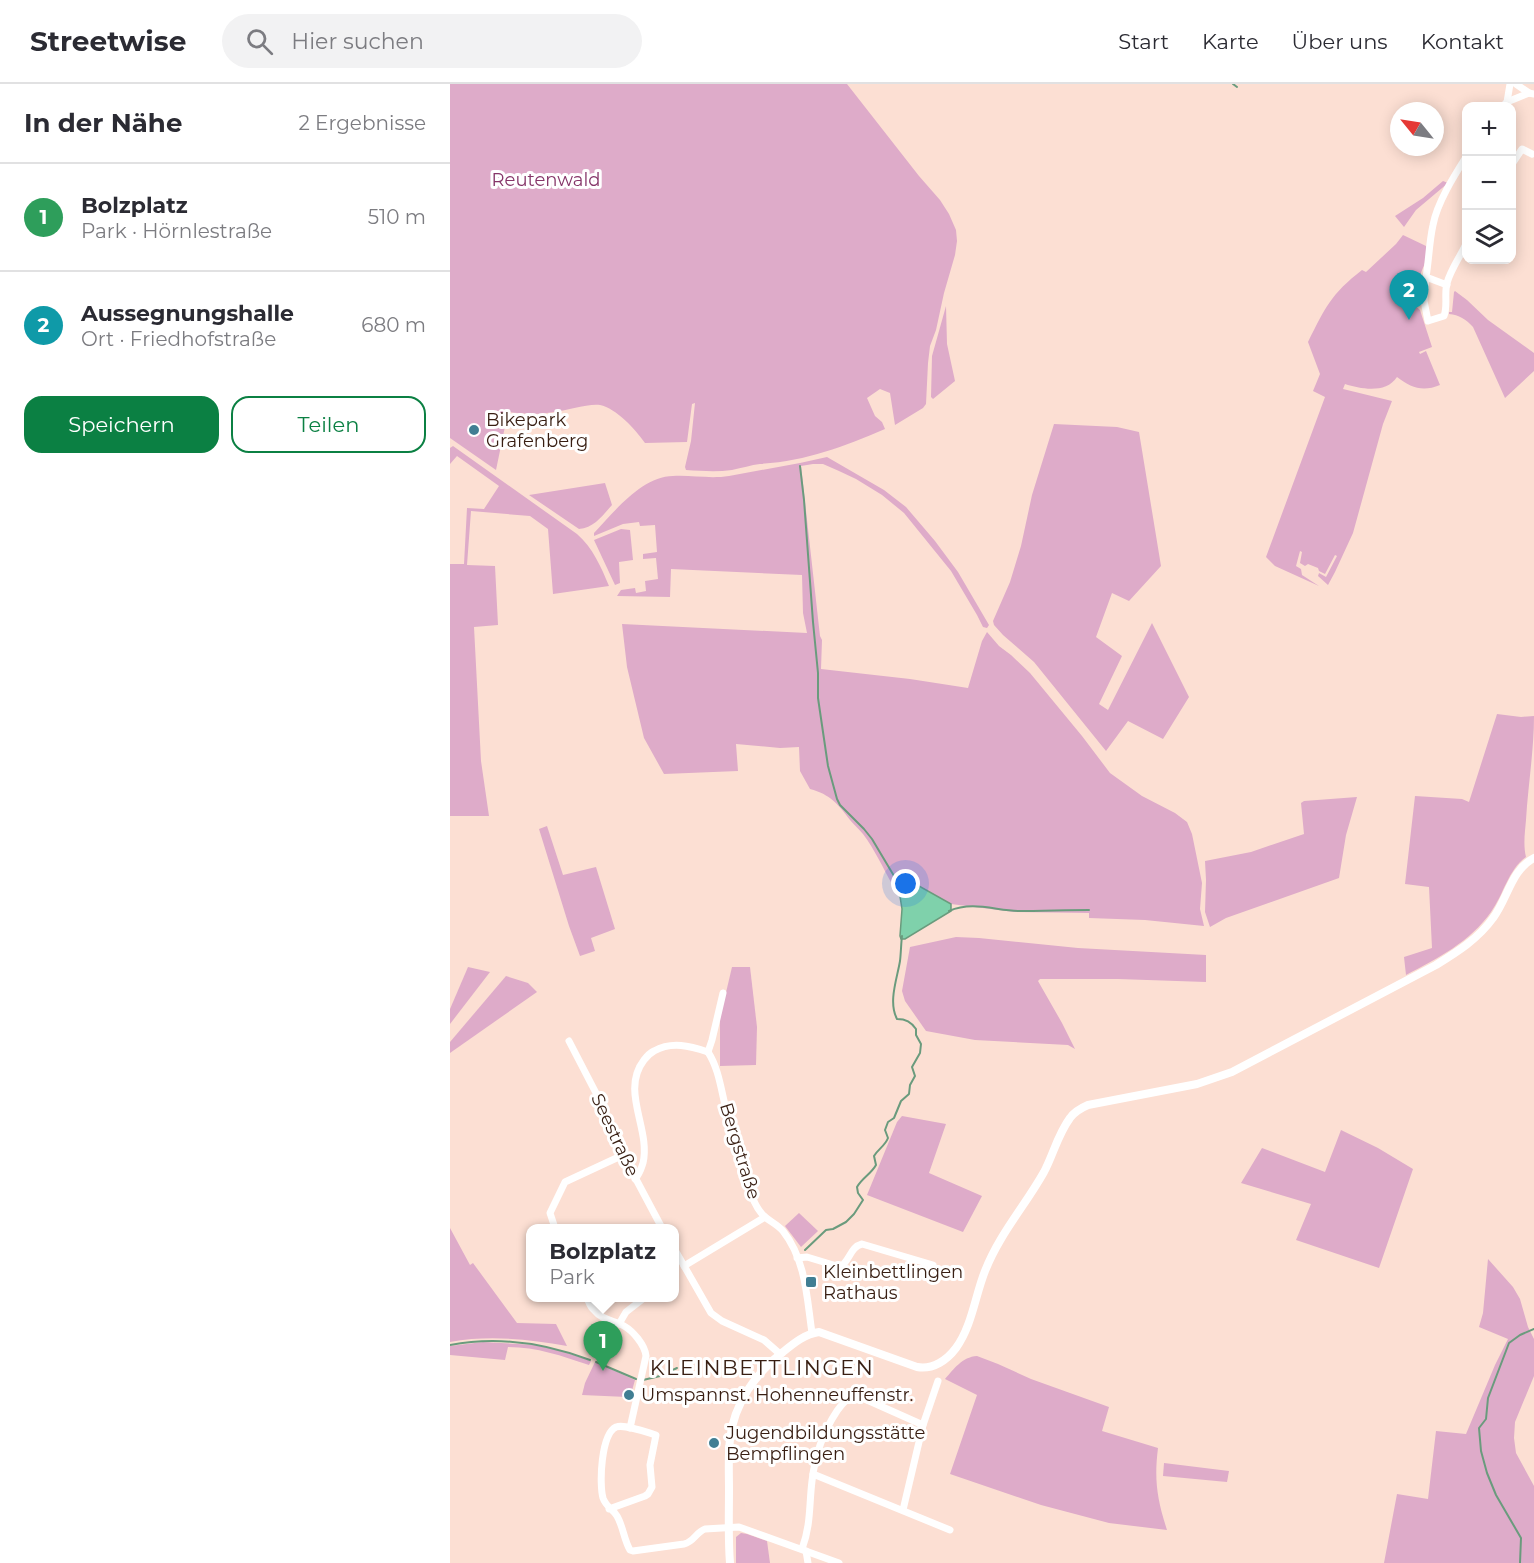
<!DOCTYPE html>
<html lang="de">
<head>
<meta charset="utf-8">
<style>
	:root { --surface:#fff; --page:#f2f2f3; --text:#2b2b33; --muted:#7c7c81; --line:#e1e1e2; --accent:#0b8043 }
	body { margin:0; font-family:Montserrat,sans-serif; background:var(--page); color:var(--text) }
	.controls { position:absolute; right:18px; top:18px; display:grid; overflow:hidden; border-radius:12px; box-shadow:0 3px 15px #0003 }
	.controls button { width:54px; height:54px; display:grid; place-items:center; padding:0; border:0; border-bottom:2px solid var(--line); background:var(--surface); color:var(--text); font:30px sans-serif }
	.compass { position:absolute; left:940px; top:18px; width:54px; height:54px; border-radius:50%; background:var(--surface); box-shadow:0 3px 15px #0003; rotate:300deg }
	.you { position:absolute; left:456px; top:800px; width:21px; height:21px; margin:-15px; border:4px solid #fff; border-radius:50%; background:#1a73e8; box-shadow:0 0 0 9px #1a73e833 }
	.badge { display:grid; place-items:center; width:39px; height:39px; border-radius:50%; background:var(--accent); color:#fff; font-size:20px; font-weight:700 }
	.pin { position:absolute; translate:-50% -50px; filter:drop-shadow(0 2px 3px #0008) }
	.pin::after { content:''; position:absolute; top:32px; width:21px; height:18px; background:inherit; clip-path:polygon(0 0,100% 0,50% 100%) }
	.popup { position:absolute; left:76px; top:1140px; width:153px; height:78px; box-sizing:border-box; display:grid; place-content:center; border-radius:12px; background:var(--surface); filter:drop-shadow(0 2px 4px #0005); font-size:20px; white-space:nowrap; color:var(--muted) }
	.popup b { font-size:22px; color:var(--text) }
	.popup::after { content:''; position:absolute; left:50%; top:100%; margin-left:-12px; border:12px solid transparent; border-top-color:var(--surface) }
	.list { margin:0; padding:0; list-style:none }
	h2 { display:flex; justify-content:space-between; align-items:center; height:78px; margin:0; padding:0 24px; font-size:26px }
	h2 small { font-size:20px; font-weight:400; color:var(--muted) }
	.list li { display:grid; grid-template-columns:39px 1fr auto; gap:18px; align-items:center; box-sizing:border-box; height:108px; padding:0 24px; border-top:2px solid var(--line) }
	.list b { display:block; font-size:22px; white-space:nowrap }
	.list p { margin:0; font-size:20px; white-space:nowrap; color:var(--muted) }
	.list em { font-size:20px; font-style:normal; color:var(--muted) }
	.actions { display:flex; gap:12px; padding:18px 24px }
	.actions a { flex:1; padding:14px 0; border:2px solid var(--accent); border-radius:18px; text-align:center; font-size:21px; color:var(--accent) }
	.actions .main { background:var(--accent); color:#fff }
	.icon { flex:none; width:33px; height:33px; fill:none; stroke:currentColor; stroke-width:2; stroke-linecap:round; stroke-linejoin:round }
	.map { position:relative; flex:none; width:1084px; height:1479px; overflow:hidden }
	header { display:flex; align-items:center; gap:36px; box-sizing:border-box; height:84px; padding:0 30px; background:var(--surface); border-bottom:2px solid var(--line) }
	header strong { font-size:28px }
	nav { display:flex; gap:33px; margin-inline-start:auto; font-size:21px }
	.search { width:420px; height:54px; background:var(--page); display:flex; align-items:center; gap:15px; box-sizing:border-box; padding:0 21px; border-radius:33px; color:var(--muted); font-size:22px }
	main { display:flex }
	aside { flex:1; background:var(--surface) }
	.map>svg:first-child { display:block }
	.green { fill:#deabc9 }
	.water { fill:#7fd1ab; stroke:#6a9b7d; stroke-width:1.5 }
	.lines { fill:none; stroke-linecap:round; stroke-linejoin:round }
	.stream { stroke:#6a9b7d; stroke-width:2 }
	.minor { stroke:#fff; stroke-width:7 }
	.tertiary { stroke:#fff; stroke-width:8 }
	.poi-dot { fill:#407e93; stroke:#fff; stroke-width:2 }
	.labels { text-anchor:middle; stroke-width:6; stroke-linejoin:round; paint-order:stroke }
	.park-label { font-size:18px; fill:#863569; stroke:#fff }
	.poi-label { font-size:18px; fill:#381e12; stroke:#fff; text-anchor:start }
	.street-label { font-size:18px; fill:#381e12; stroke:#fff }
	.quarter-label { font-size:21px; letter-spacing:1.5px; fill:#381e12; stroke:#fff }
</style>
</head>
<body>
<header>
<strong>Streetwise</strong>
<div class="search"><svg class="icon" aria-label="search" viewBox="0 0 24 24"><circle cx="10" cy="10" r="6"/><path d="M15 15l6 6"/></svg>Hier suchen</div>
<nav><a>Start</a><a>Karte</a><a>Über uns</a><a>Kontakt</a></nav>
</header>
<main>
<aside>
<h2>In der Nähe<small>2 Ergebnisse</small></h2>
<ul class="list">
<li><span class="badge" style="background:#2e9e5b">1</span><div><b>Bolzplatz</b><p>Park · Hörnlestraße</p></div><em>510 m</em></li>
<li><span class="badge" style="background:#0f9aa8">2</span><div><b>Aussegnungshalle</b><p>Ort · Friedhofstraße</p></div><em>680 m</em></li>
</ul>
<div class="actions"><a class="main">Speichern</a><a>Teilen</a></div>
</aside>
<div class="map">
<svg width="1084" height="1479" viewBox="0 0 1084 1479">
	<rect width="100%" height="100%" fill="#fcdfd3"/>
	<!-- green -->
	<g class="green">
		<path d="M 0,0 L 397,0 L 469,92 L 490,116 L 499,130 L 506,146 L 507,157 L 505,171 L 494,209 L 486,246 L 480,262 L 478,279 L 476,320 L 473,324 L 445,341 L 440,309 L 430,305 L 417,314 L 425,332 L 432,338 L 435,345 C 393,363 356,377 310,380 C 301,381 292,384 282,386 C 267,388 252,387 236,386 L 235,383 L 241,357 L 245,319 L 242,320 L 237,358 L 195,359 C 186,346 166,324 150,321 C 140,319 115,327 104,328 C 88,331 74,330 58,328 L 46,386 L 0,354 Z"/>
		<path d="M 993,97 L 998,99 L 966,126 L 954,143 L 945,132 L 973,114 Z"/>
		<path d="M 953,151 L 976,162 L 977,174 L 962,211 L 962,219 L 970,226 L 982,263 L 969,268 L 970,270 L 976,267 L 990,301 C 973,308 961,304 947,293 C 936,310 911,305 895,300 L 893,305 L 942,317 L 933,340 L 903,449 L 885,488 L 878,501 L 868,492 L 869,489 L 876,493 L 887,472 L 885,471 L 875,490 L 869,487 L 868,484 L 858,480 L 855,482 L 850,479 L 852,468 L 850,467 L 846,482 L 851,485 L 852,491 L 869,502 L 825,482 L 816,473 L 875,313 L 863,307 L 870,290 L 858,258 C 875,224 881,210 912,186 L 916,188 L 946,160 Z"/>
		<path d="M 1005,207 L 1017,216 L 1038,236 L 1084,269 L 1084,287 L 1055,314 L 1023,243 C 1016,235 1009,231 999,230 L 999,228 L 1002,228 L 1004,208 Z"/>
		<path d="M 496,222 L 497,260 L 505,297 L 483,315 L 481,313 L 482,272 Z"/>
		<path d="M 604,340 L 667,343 L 689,348 L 711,482 L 679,517 L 662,509 L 646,553 L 672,572 L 649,620 L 658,626 L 702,539 L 739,613 L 713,655 L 678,637 L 656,667 L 584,578 L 553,551 L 544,541 L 543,537 L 560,498 L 571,462 L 582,411 Z"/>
		<path d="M 3,362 L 127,450 C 143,464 151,483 159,502 L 103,510 L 98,445 L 80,432 L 21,427 L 17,481 L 45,482 L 48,541 L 24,543 L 31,677 L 39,732 L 0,732 L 0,480 L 14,480 L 17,424 L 34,425 L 49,402 L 7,372 L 0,380 L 0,364 Z"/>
		<path d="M 377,373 L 434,406 L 456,423 L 485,457 L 508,488 L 539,541 L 537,544 L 533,543 L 527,531 L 501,487 L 454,429 L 432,411 L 406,395 L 389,387 L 373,380 L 363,380 L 351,382 L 370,552 L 372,556 L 371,585 L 460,595 L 518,604 L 532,557 L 537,548 L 549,562 L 561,571 L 580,589 L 632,652 L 660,689 L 692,712 L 725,729 L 737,738 L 742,750 L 752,799 L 750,825 L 754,842 L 695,836 L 639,834 L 639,829 L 564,828 L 501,820 L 469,802 L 442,800 C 433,784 425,766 413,750 C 409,745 404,741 400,736 C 389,721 380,710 360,705 L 350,687 L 349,663 L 330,664 L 286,660 L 288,687 L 214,690 L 194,654 L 177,583 L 172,540 L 357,549 L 353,529 L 352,491 L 221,485 L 220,513 L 167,512 L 171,506 L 185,504 L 186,509 L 196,507 L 195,497 L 208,495 L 206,474 L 193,475 L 193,470 L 207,468 L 205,441 L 190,442 L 189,438 L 173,440 L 144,452 L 144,449 C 164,428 192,392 223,392 C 242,391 260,395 279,392 L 350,379 Z"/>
		<path d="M 155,399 L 162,421 C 152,432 144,444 129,445 L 79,411 Z"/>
		<path d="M 171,445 L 180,446 L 183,476 L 169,478 L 170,499 L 165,501 L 144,456 Z"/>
		<path d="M 1047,630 L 1071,633 L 1084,632 C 1084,667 1078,701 1076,736 C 1075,748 1073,761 1076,773 C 1058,786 1054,810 1041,828 C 1020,858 988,874 956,891 L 954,873 L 982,864 L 979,803 L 955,800 L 965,712 L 1012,715 L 1019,718 Z"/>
		<path d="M 907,713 L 896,751 L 889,794 L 776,834 L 760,843 L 755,828 L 756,796 L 755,777 L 801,768 L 854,750 L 851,719 L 854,717 Z"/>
		<path d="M 97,742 L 113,791 L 146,783 L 165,845 L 141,854 L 145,867 L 130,872 L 119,842 L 89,745 Z"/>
		<path d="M 506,853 L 529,854 L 628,864 L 756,871 L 756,898 L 668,895 L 590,895 L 588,897 L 612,939 L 625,965 L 618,961 L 525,956 L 476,947 L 455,917 L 452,907 L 460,863 Z"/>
		<path d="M 18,883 L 40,888 L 0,940 L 0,925 Z"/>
		<path d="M 282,883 L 300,883 L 307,943 L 306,981 L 270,982 L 270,934 Z"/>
		<path d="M 56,892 L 78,899 L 87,908 L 0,969 L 0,958 Z"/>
		<path d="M 452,1032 L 496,1040 L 479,1089 L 532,1112 L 513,1148 L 417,1111 L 447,1038 Z"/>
		<path d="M 891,1046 L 928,1064 L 963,1085 L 929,1184 L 846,1156 L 861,1120 L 791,1099 L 812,1064 L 875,1088 Z"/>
		<path d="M 349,1129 L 368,1147 L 351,1163 L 335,1142 Z"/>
		<path d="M 0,1144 L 20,1181 L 23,1179 L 67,1239 L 106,1240 L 117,1262 C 78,1255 39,1251 0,1258 Z"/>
		<path d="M 1038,1175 L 1063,1203 L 1070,1215 L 1078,1243 L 1084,1255 L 1084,1292 L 1065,1338 L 1064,1354 L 1066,1369 L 1084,1402 L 1084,1479 L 934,1479 L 947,1410 L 978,1415 L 986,1347 L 1016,1350 L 1045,1281 L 1058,1255 L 1029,1243 L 1033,1229 Z"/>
		<path d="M 33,1258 L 86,1261 L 115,1268 L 141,1277 L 139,1281 C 112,1272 87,1263 58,1263 L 55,1276 L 0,1271 L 0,1262 Z"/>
		<path d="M 527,1272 L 548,1280 L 581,1295 L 659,1323 L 652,1347 L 708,1364 C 704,1396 707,1415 717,1446 L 659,1439 L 591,1421 L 500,1390 L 527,1311 L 495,1295 C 504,1285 512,1273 527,1272 Z"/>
		<path d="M 145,1278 L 185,1296 L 181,1310 L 178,1310 L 177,1313 L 132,1311 L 135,1299 Z"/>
		<path d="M 714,1379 L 779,1387 L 777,1398 L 713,1392 Z"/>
		<path d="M 291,1449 L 297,1450 L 317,1457 L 320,1479 L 286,1479 L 286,1453 Z"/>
	</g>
	<!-- water -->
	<path class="water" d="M 448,800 L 469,802 L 501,820 L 501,827 L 455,855 L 451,855 L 450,852 L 452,825 Z"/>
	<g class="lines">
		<!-- stream -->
		<g class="stream">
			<path d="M 783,0 L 787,3"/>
			<path d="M 350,382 L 354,416 L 363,538 L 368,589 L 368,614 L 378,682 L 387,715 L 390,721 L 414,745 L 422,755 L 450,802"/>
			<path d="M 499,827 C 522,817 544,826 568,827 C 592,827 616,826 639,826"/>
			<path d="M 355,1166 L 376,1146 L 383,1145 L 396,1138 L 404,1130 L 413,1116 L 408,1109 L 407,1103 C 412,1094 421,1090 426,1081 L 424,1072 C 428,1065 435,1062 438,1054 L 435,1046 L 438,1038 L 444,1034 L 451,1017 L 459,1010 L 460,1001 L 465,992 L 462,983 L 470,969 L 471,960 L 466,951 L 466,945 C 461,938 456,935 447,935 C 438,918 447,895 450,877 C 451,869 451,860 452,852"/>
			<path d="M 0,1261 C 47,1252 95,1259 140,1276"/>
			<path d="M 146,1278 L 186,1295"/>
			<path d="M 193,1296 L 210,1292 L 227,1284"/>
			<path d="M 1070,1479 L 1071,1454 L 1046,1411 L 1037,1389 L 1031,1367 L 1029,1344 L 1036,1335 L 1038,1314 L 1059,1259 L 1070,1251 L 1084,1245"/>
		</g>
		<!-- minor -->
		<g class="minor">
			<path d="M 1066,0 L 1079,9"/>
			<path d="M 1057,18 L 1079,9 L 1084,10"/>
			<path d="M 1053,22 L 1057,18 L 1060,0"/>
			<path d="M 1062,80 L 1072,65 L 1082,70"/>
			<path d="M 976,193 L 974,217 L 978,237 L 994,232 C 998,222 994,210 997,199 C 1001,185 1010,173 1016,160"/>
			<path d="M 997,201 L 976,193 C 979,176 979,159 983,141 C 987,119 1004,92 1016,73"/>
			<path d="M 119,957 L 147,1011 L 179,1082 L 212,1144"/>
			<path d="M 258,968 C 269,985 271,1006 276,1025 C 283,1053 290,1082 301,1110 C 304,1118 308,1127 315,1133 C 321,1138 328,1141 333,1147 C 356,1176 357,1215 362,1249"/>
			<path d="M 258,968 L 262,956 L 273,909"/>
			<path d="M 185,1095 C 190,1090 191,1085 193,1079 C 201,1045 170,1007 194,976 C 197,972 200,969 204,967 C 222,957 240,962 258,968"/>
			<path d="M 105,1144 L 100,1129 L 115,1098 L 173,1071"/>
			<path d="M 225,1166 L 261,1229 L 272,1237 L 314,1256 L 330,1270"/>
			<path d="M 347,1174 L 357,1173 L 390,1183 C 400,1177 400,1163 412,1160 L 483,1181"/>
			<path d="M 234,1182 L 315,1133"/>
			<path d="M 137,1214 C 139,1218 140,1223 144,1226 C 152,1236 163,1236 174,1242 C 183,1247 195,1261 196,1272 L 180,1344"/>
			<path d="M 169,1240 L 176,1228 L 194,1214"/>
			<path d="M 260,1310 L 292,1315"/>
			<path d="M 363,1390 L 500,1446"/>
			<path d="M 159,1425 L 195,1412 L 198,1410 L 202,1403 L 200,1381 L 206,1351 C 196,1348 175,1340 166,1343 C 151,1350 149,1400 153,1414 C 156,1423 163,1425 167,1432 C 173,1442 174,1456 180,1466 L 183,1467 L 234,1460 C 244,1458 246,1448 255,1445 L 289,1443 L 389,1479"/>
			<path d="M 453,1426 L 473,1341 L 488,1297"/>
			<path d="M 352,1465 C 361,1441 359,1421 362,1397 C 365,1371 373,1348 387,1327 C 393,1319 398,1312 408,1312 L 473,1341"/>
			<path d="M 356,1467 L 358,1479"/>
		</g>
		<!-- tertiary -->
		<path class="tertiary" d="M 280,1479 C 278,1455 279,1430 279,1406 C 279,1389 278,1372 280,1355 C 284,1319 306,1289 333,1268 C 344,1259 355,1250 369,1248 L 467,1283 C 483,1286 497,1276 506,1264 C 522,1242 525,1212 535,1187 C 550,1149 575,1122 594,1088 C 603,1071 608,1050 620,1034 C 625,1027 631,1024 638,1021 L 747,1000 L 782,988 L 986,881 C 1007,868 1028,855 1043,834 C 1058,814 1061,786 1084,774"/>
	</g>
	<!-- markers -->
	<g class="poi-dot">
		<circle cx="24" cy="346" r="6"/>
		<rect x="355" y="1192" width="12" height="12" rx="3"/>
		<circle cx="179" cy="1311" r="6"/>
		<circle cx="264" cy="1359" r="6"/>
	</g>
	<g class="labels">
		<!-- park labels -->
		<g class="park-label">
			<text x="96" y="102">Reutenwald</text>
		</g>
		<!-- poi labels -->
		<g class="poi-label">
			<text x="36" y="342">Bikepark<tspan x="36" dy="21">Grafenberg</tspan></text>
			<text x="373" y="1194">Kleinbettlingen<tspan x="373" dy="21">Rathaus</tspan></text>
			<text x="191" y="1317">Umspannst. Hohenneuffenstr.</text>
			<text x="276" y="1355">Jugendbildungsstätte<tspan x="276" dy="21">Bempflingen</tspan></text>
		</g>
		<!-- street labels -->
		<g class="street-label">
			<text transform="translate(165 1051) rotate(65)" y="6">Seestraße</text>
			<text transform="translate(290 1067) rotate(73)" y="6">Bergstraße</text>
		</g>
		<!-- quarter labels -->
		<g class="quarter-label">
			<text x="312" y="1291">KLEINBETTLINGEN</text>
		</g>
	</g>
</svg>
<div class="controls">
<button>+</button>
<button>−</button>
<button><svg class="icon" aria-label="layers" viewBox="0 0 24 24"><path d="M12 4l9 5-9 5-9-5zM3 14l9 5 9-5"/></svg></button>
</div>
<svg class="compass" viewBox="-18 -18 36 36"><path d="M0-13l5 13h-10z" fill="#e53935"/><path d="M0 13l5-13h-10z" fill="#7c7c81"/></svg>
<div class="you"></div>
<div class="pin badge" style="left:153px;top:1287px;background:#2e9e5b">1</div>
<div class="popup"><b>Bolzplatz</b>Park</div>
<div class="pin badge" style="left:959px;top:236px;background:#0f9aa8">2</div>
</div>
</main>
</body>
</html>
